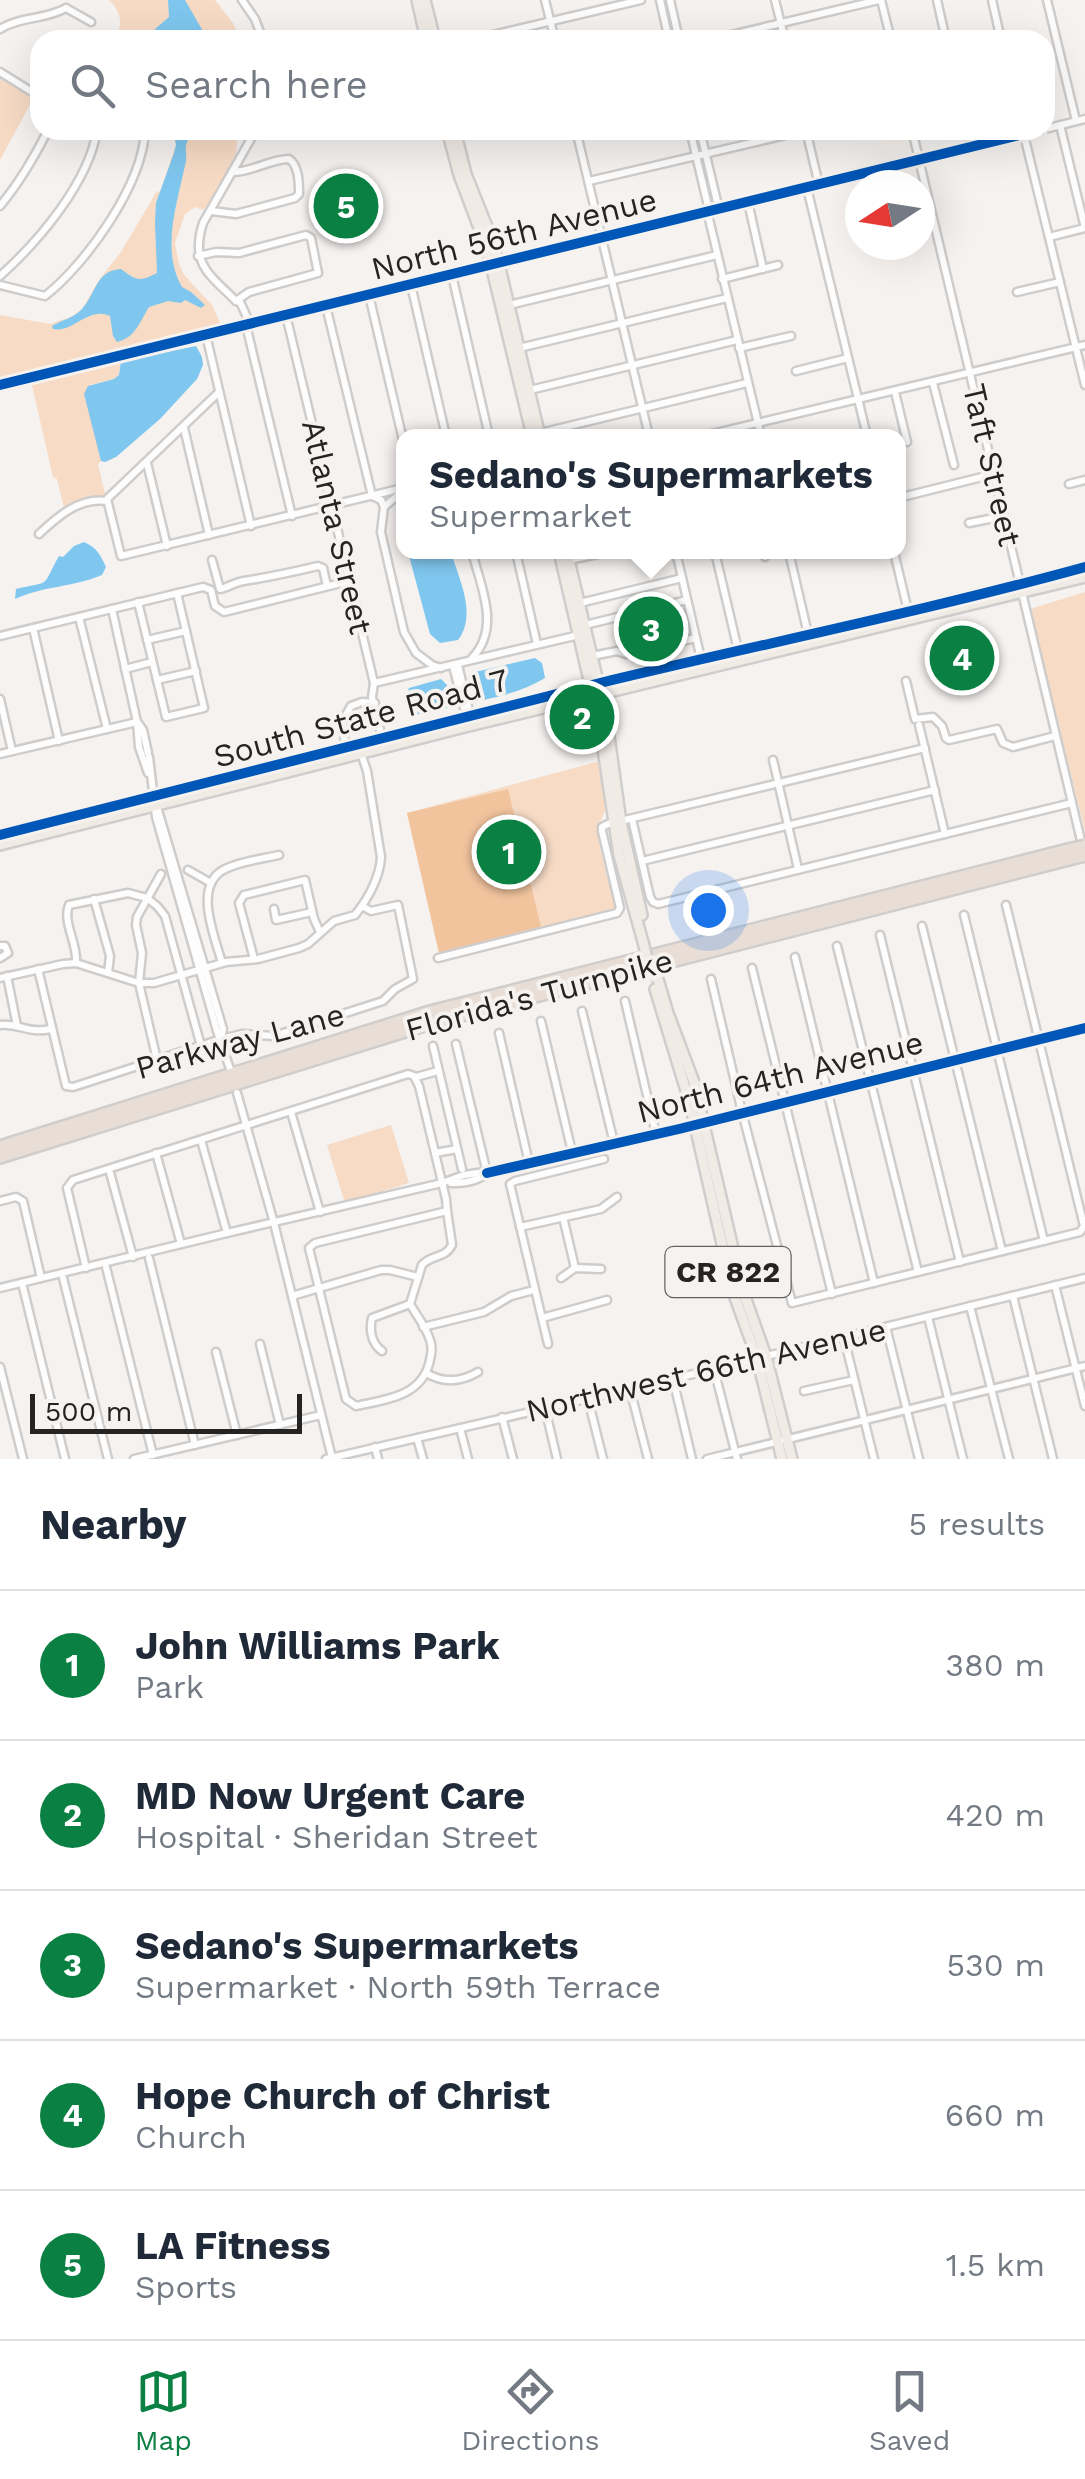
<!DOCTYPE html>
<html lang="en">
<head>
<meta charset="utf-8">
<style>
	:root { --surface:#fff; --page:#f2f2f3; --text:#1f2937; --muted:#747a83; --line:#e0e1e3; --accent:#0b8043 }
	body { margin:0; font-family:"Work Sans",sans-serif; background:var(--page); color:var(--text) }
	.compass { position:absolute; left:845px; top:170px; width:90px; height:90px; border-radius:50%; background:var(--surface); box-shadow:0 10px 40px #0002; rotate:258deg }
	.scale { position:absolute; left:30px; bottom:25px; width:272px; box-sizing:border-box; padding-left:10px; border:5px solid #252422; border-top:0; font-size:28px; line-height:35px; white-space:nowrap; color:#252422; -webkit-text-stroke:8px #f6f2ef; paint-order:stroke }
	.you { position:absolute; left:708px; top:910px; width:35px; height:35px; margin:-25px; border:8px solid #fff; border-radius:50%; background:#1a73e8; box-shadow:0 0 0 15px #1a73e833 }
	.badge { display:grid; place-items:center; width:65px; height:65px; border-radius:50%; background:var(--accent); color:#fff; font-size:32px; font-weight:700 }
	.pin { position:absolute; translate:-50% -50%; border:5px solid #fff; box-shadow:0 2px 10px #0006 }
	.popup { position:absolute; left:396px; top:429px; width:510px; height:130px; box-sizing:border-box; display:grid; place-content:center; border-radius:20px; background:var(--surface); filter:drop-shadow(0 2px 8px #0005); font-size:32px; white-space:nowrap; color:var(--muted) }
	.popup b { font-size:38px; color:var(--text) }
	.popup::after { content:''; position:absolute; left:50%; top:100%; margin-left:-20px; border:20px solid transparent; border-top-color:var(--surface) }
	.list { margin:0; padding:0; list-style:none }
	h2 { display:flex; justify-content:space-between; align-items:center; height:130px; margin:0; padding:0 40px; font-size:42px }
	h2 small { font-size:32px; font-weight:400; color:var(--muted) }
	.list li { display:grid; grid-template-columns:65px 1fr auto; gap:30px; align-items:center; box-sizing:border-box; height:150px; padding:0 40px; border-top:2px solid var(--line) }
	.list b { display:block; font-size:38px; white-space:nowrap }
	.list p { margin:0; font-size:32px; white-space:nowrap; color:var(--muted) }
	.list em { font-size:32px; font-style:normal; color:var(--muted) }
	.icon { flex:none; width:55px; height:55px; fill:none; stroke:currentColor; stroke-width:2; stroke-linecap:round; stroke-linejoin:round }
	.map { position:relative; flex:none; width:1085px; height:1459px; overflow:hidden }
	.search { position:absolute; background:var(--surface); box-shadow:0 10px 40px #0002; left:30px; right:30px; top:30px; height:110px; display:flex; align-items:center; gap:25px; box-sizing:border-box; padding:0 35px; border-radius:30px; color:var(--muted); font-size:38px }
	.sheet { height:880px; background:var(--surface) }
	nav { display:flex; justify-content:space-around; align-items:center; box-sizing:border-box; height:140px; border-top:2px solid var(--line); background:var(--surface); font-size:28px; color:var(--muted) }
	nav a { display:grid; justify-items:center; gap:5px }
	nav .on { color:var(--accent) }
	.map>svg:first-child { display:block }
	.green { fill:#f7dbc5 }
	.forest { fill:#f1c49e }
	.water { fill:#7fc7ef }
	.lines { fill:none; stroke-linecap:round; stroke-linejoin:round }
	.minor-casing { stroke:#cfcdcb; stroke-width:11 }
	.major-casing { stroke:#cfcecd; stroke-width:14 }
	.highway-casing { stroke:#cfcecd; stroke-width:16 }
	.minor { stroke:#fefdfd; stroke-width:6 }
	.major { stroke:#f1ebe6; stroke-width:9 }
	.highway { stroke:#e8ded6; stroke-width:11 }
	.major-bridge-casing { stroke:#cfcecd; stroke-width:14; stroke-linecap:butt }
	.highway-bridge-casing { stroke:#cfcecd; stroke-width:16; stroke-linecap:butt }
	.major-bridge { stroke:#f1ebe6; stroke-width:9 }
	.highway-bridge { stroke:#e8ded6; stroke-width:11 }
	.cycleway-casing { stroke:#f6f2ef; stroke-width:16 }
	.cycleway { stroke:#0057b8; stroke-width:10 }
	.labels { text-anchor:middle; stroke-width:8; stroke-linejoin:round; paint-order:stroke }
	.shield { fill:#f6f2ef; stroke:#646260; stroke-width:2.5 }
	.shield-label { font-size:30px; font-weight:bold; fill:#252422 }
	.street-label { font-size:32px; fill:#252422; stroke:#f6f2ef }
</style>
</head>
<body>
<div class="map">
<svg width="1085" height="1459" viewBox="0 0 1085 1459">
	<rect width="100%" height="100%" fill="#f5f2f0"/>
	<!-- green -->
	<g class="green">
		<path d="M 109,0 L 215,0 L 233,23 L 240,40 L 115,40 C 123,25 122,12 109,0 Z"/>
		<path d="M 0,78 L 33,99 L 0,160 Z"/>
		<path d="M 173,130 L 238,130 L 236,154 L 211,200 L 203,210 L 195,207 L 185,214 L 175,243 L 179,264 L 184,275 L 212,305 L 221,325 L 0,378 L 0,315 L 50,324 L 73,316 L 83,308 L 99,280 L 121,252 L 157,191 L 160,192 L 176,145 Z"/>
		<path d="M 121,357 L 119,375 L 114,379 L 90,385 L 101,461 L 98,464 L 106,498 L 79,501 L 64,508 L 57,479 L 53,477 L 31,381 Z"/>
		<path d="M 1085,592 L 1085,831 L 1030,609 Z"/>
		<path d="M 600,761 L 606,808 C 604,816 599,821 598,830 C 598,848 611,889 616,909 L 606,914 L 439,953 L 407,813 Z"/>
		<path d="M 391,1125 L 409,1183 L 345,1203 L 327,1145 Z"/>
	</g>
	<!-- forest -->
	<path class="forest" d="M 508,789 L 541,927 L 439,953 L 407,813 Z"/>
	<!-- water -->
	<g class="water">
		<path d="M 168,0 L 185,0 L 208,40 L 156,39 L 155,29 L 169,17 Z"/>
		<path d="M 173,130 L 193,130 C 191,135 188,139 186,145 C 185,150 187,155 186,161 C 178,201 160,249 182,287 L 191,292 L 205,305 L 201,308 L 185,300 L 181,303 L 168,301 L 149,307 C 139,323 136,337 117,342 L 113,336 L 110,316 C 88,306 74,333 53,329 L 52,326 C 62,320 74,318 82,309 C 96,294 96,270 121,269 C 137,281 139,282 157,273 L 155,223 L 156,203 L 174,153 L 176,145 Z"/>
		<path d="M 196,346 L 202,357 L 203,365 L 197,379 L 160,419 L 116,457 L 105,462 L 101,461 L 84,394 L 88,386 L 114,379 L 119,375 L 121,361 Z"/>
		<path d="M 84,542 C 97,548 100,554 106,567 L 102,575 C 74,587 43,586 15,599 L 16,589 C 53,580 40,590 59,556 L 63,557 L 74,546 Z"/>
		<path d="M 408,552 L 451,552 C 458,577 478,615 458,640 L 440,643 L 430,634 Z"/>
		<path d="M 535,658 L 542,663 L 545,678 C 526,690 502,696 479,701 L 476,700 L 471,673 Z"/>
		<path d="M 441,679 L 447,685 L 452,707 L 410,716 L 405,701 L 409,688 Z"/>
	</g>
	<g class="lines">
		<!-- minor casing -->
		<g class="minor-casing">
			<g id="minor">
				<path d="M 242,0 L 255,19 L 263,40"/>
				<path d="M 545,0 L 555,40"/>
				<path d="M 660,0 L 669,40"/>
				<path d="M 670,0 L 679,40"/>
				<path d="M 775,0 L 785,40"/>
				<path d="M 881,0 L 891,40"/>
				<path d="M 937,0 L 946,40"/>
				<path d="M 992,0 L 1001,40"/>
				<path d="M 1047,0 L 1076,121"/>
				<path d="M 66,8 L 91,22"/>
				<path d="M 0,29 C 21,16 45,20 66,8"/>
				<path d="M 471,40 L 641,0"/>
				<path d="M 710,40 L 879,0"/>
				<path d="M 0,72 L 40,97"/>
				<path d="M 1060,125 L 1085,228"/>
				<path d="M 1045,129 L 1085,119"/>
				<path d="M 576,130 L 649,436"/>
				<path d="M 690,130 L 708,206 L 709,219 L 761,436"/>
				<path d="M 700,130 L 719,210"/>
				<path d="M 806,130 L 819,185"/>
				<path d="M 912,130 L 1083,849"/>
				<path d="M 967,130 L 971,147"/>
				<path d="M 1023,131 L 1085,385"/>
				<path d="M 589,181 L 807,130"/>
				<path d="M 807,188 L 867,436"/>
				<path d="M 748,202 L 763,269"/>
				<path d="M 0,206 C 20,182 34,158 48,130"/>
				<path d="M 211,211 L 236,214 L 295,198 L 299,194 C 299,183 299,166 289,159 C 270,159 253,172 232,172"/>
				<path d="M 1049,237 L 1085,228"/>
				<path d="M 198,256 L 216,252 L 239,253 L 306,235 L 311,238 L 318,273 L 249,292 L 236,301"/>
				<path d="M 452,275 L 489,436"/>
				<path d="M 0,276 C 39,241 89,182 97,130"/>
				<path d="M 722,279 L 778,265"/>
				<path d="M 0,285 L 45,296 C 87,263 143,184 145,130"/>
				<path d="M 411,285 L 446,436"/>
				<path d="M 1017,292 L 1060,282"/>
				<path d="M 369,295 L 403,440"/>
				<path d="M 509,305 L 717,255"/>
				<path d="M 326,306 L 372,496 L 381,500 L 384,507"/>
				<path d="M 286,315 L 374,683 L 372,697 L 382,738"/>
				<path d="M 246,325 L 247,317 L 240,302 L 236,301 C 209,274 190,264 203,223 L 256,130"/>
				<path d="M 246,325 L 292,516"/>
				<path d="M 206,335 L 251,526"/>
				<path d="M 519,348 L 727,298"/>
				<path d="M 739,348 L 791,336"/>
				<path d="M 796,371 L 848,358"/>
				<path d="M 933,383 L 954,465"/>
				<path d="M 0,385 L 1040,130"/>
				<path d="M 530,390 L 737,340"/>
				<path d="M 219,392 L 107,499 L 121,556 L 403,488"/>
				<path d="M 895,392 L 907,442"/>
				<path d="M 184,428 L 209,535"/>
				<path d="M 540,433 L 747,383"/>
				<path d="M 703,436 L 1085,345"/>
				<path d="M 147,463 L 167,546"/>
				<path d="M 1069,484 L 1085,480"/>
				<path d="M 403,491 L 384,507 L 381,532 L 404,632 L 416,653 L 432,665 L 441,668"/>
				<path d="M 898,498 L 994,474"/>
				<path d="M 969,523 L 1004,516"/>
				<path d="M 39,534 C 58,516 80,497 107,501"/>
				<path d="M 516,552 L 537,644"/>
				<path d="M 676,552 L 701,659"/>
				<path d="M 715,552 L 738,650"/>
				<path d="M 764,552 L 765,557"/>
				<path d="M 789,552 L 808,634"/>
				<path d="M 894,552 L 908,611"/>
				<path d="M 212,560 L 220,589 C 229,587 235,582 244,581 C 269,577 293,572 318,566 L 323,568 L 327,586"/>
				<path d="M 569,560 L 607,552"/>
				<path d="M 138,602 L 166,717 L 204,708 L 177,593"/>
				<path d="M 580,603 L 682,578"/>
				<path d="M 112,609 L 137,722 L 139,747 L 148,773"/>
				<path d="M 79,617 L 107,729"/>
				<path d="M 585,625 L 687,600"/>
				<path d="M 33,628 L 59,741"/>
				<path d="M 0,636 L 203,587 L 211,590 L 215,606 L 224,612 L 349,581"/>
				<path d="M 147,640 L 186,631"/>
				<path d="M 592,656 L 617,651 L 626,654 L 696,638"/>
				<path d="M 472,658 C 501,628 481,587 472,552"/>
				<path d="M 458,665 L 470,715"/>
				<path d="M 453,666 L 466,716"/>
				<path d="M 125,669 L 152,662"/>
				<path d="M 157,680 L 196,671"/>
				<path d="M 906,681 L 915,719 L 933,717 L 942,726 L 946,738 L 949,740 L 997,729 L 1003,743 L 1013,747 L 1055,736"/>
				<path d="M 374,683 L 579,635"/>
				<path d="M 0,699 L 12,751"/>
				<path d="M 138,723 L 143,730 L 148,753"/>
				<path d="M 919,725 L 945,834"/>
				<path d="M 345,748 L 343,720 L 351,706 L 362,702 L 375,703"/>
				<path d="M 0,754 L 137,722"/>
				<path d="M 149,757 L 156,817 L 217,1031 L 230,1069"/>
				<path d="M 773,760 L 798,869"/>
				<path d="M 158,810 L 223,1029 L 221,1038"/>
				<path d="M 632,819 L 650,897 L 653,902 L 658,904 L 1072,803"/>
				<path d="M 642,861 L 935,790"/>
				<path d="M 188,870 L 211,883"/>
				<path d="M 94,899 L 110,956 L 108,973"/>
				<path d="M 274,909 L 276,920 L 312,912"/>
				<path d="M 964,915 L 1044,1241"/>
				<path d="M 922,926 L 1002,1251"/>
				<path d="M 880,935 L 960,1262"/>
				<path d="M 0,946 L 5,946 L 8,953 L 0,958"/>
				<path d="M 837,946 L 918,1272"/>
				<path d="M 795,957 L 874,1283"/>
				<path d="M 438,958 L 617,913 L 620,908 L 602,831 L 602,827 L 608,824 L 925,748"/>
				<path d="M 254,959 L 239,903 L 244,895 L 305,880 L 314,919 L 320,932"/>
				<path d="M 76,963 C 78,944 62,922 69,905 L 128,893 L 147,898 L 157,906 L 165,916 L 201,1046"/>
				<path d="M 222,963 C 215,937 192,885 225,869 C 241,861 261,859 279,855"/>
				<path d="M 752,968 L 832,1294"/>
				<path d="M 38,969 L 66,1086 L 73,1087 L 221,1039 L 242,1034 L 274,1036 L 383,1001 L 395,989 L 413,979 L 398,905 L 371,911 L 362,906"/>
				<path d="M 7,976 L 17,1026"/>
				<path d="M 0,978 L 63,964 L 76,963 L 139,983 L 154,983 L 226,962 L 258,959 L 299,948 L 308,944 L 334,921 L 355,915 C 368,899 380,877 381,857 L 367,771 L 361,753"/>
				<path d="M 711,979 L 742,1112 L 792,1303 L 1080,1232 L 1084,1226 L 1006,905"/>
				<path d="M 625,1001 L 656,1134"/>
				<path d="M 582,1011 L 614,1143"/>
				<path d="M 541,1021 L 572,1152"/>
				<path d="M 0,1025 C 21,1023 27,1034 51,1029"/>
				<path d="M 499,1033 L 529,1163"/>
				<path d="M 456,1044 L 487,1173"/>
				<path d="M 433,1046 L 462,1169"/>
				<path d="M 157,1060 L 139,983 L 142,953 L 136,925 L 137,917 L 161,874"/>
				<path d="M 416,1077 L 438,1071"/>
				<path d="M 237,1093 L 274,1223 L 332,1458"/>
				<path d="M 291,1112 L 320,1212"/>
				<path d="M 201,1140 L 227,1233"/>
				<path d="M 156,1153 L 181,1244"/>
				<path d="M 435,1153 L 457,1149"/>
				<path d="M 109,1169 L 133,1257"/>
				<path d="M 451,1183 C 463,1183 475,1182 486,1174"/>
				<path d="M 0,1201 L 16,1197 L 23,1201 L 41,1278"/>
				<path d="M 563,1217 L 575,1268"/>
				<path d="M 520,1227 L 601,1209 L 617,1197"/>
				<path d="M 149,1258 L 195,1445"/>
				<path d="M 106,1267 L 153,1455"/>
				<path d="M 86,1268 L 67,1188 L 73,1180 L 408,1074 L 414,1076 L 419,1086 L 446,1199 C 447,1215 450,1229 452,1245 C 445,1259 432,1254 422,1265 L 410,1304 C 417,1316 426,1327 430,1340 C 433,1348 431,1356 429,1364 C 420,1397 384,1400 356,1406 L 346,1399 L 309,1248 L 315,1243 L 447,1211"/>
				<path d="M 63,1278 L 108,1459"/>
				<path d="M 561,1278 L 575,1268 L 601,1269"/>
				<path d="M 1055,1285 L 1085,1406"/>
				<path d="M 23,1287 L 65,1459"/>
				<path d="M 0,1288 L 227,1233 L 442,1183 L 464,1175 L 505,1169 L 679,1129 L 1085,1028"/>
				<path d="M 292,1296 L 381,1270 L 390,1270 L 418,1277"/>
				<path d="M 1013,1296 L 1053,1459"/>
				<path d="M 970,1306 L 1009,1459"/>
				<path d="M 928,1317 L 963,1459"/>
				<path d="M 542,1318 L 607,1300"/>
				<path d="M 423,1327 L 484,1312 L 511,1296 L 534,1290"/>
				<path d="M 886,1327 L 919,1459"/>
				<path d="M 844,1338 L 874,1459"/>
				<path d="M 260,1344 L 280,1425"/>
				<path d="M 548,1344 L 510,1184 L 515,1181 L 604,1159"/>
				<path d="M 382,1351 C 372,1344 369,1331 372,1318 L 410,1304"/>
				<path d="M 216,1352 L 237,1435"/>
				<path d="M 0,1367 L 23,1459"/>
				<path d="M 714,1369 L 737,1459"/>
				<path d="M 426,1373 C 443,1383 461,1382 478,1372"/>
				<path d="M 673,1379 L 692,1459"/>
				<path d="M 630,1389 L 648,1459"/>
				<path d="M 804,1391 L 854,1380"/>
				<path d="M 588,1399 L 603,1459"/>
				<path d="M 545,1408 L 557,1459"/>
				<path d="M 502,1417 L 513,1459"/>
				<path d="M 460,1428 L 468,1459"/>
				<path d="M 417,1438 L 423,1459"/>
				<path d="M 375,1447 L 378,1459"/>
				<path d="M 134,1459 L 321,1415"/>
				<path d="M 326,1459 L 673,1379 L 1085,1278"/>
				<path d="M 707,1459 L 1085,1366"/>
			</g>
		</g>
		<!-- major casing -->
		<g class="major-casing">
			<g id="major">
				<path d="M 417,0 L 426,40"/>
				<path d="M 425,0 L 435,40"/>
				<path d="M 447,130 L 459,175 L 482,236 L 491,265 L 532,436"/>
				<path d="M 455,130 L 466,174 L 490,234 L 499,264 L 540,436"/>
				<path d="M 559,552 L 599,723 L 619,855 L 643,942"/>
				<path d="M 567,552 L 606,715 L 621,822 L 642,915"/>
				<path d="M 0,835 C 201,786 400,732 600,683 C 762,644 925,611 1085,567"/>
				<path d="M 0,845 L 469,726 L 1085,577"/>
				<path d="M 657,976 L 668,1013 L 694,1082 L 743,1291 L 766,1356 L 792,1459"/>
				<path d="M 655,989 L 690,1104 L 733,1292 L 757,1358 L 782,1459"/>
			</g>
		</g>
		<!-- highway casing -->
		<g class="highway-casing">
			<g id="highway">
				<path d="M 0,1147 L 430,1012 L 1068,850"/>
				<path d="M 0,1157 L 434,1022 L 1069,859"/>
			</g>
		</g>
		<!-- minor -->
		<use href="#minor" class="minor"/>
		<!-- major -->
		<use href="#major" class="major"/>
		<!-- highway -->
		<use href="#highway" class="highway"/>
		<!-- major-bridge casing -->
		<g class="major-bridge-casing">
			<path id="major-bridge" d="M 643,942 L 652,977"/>
		</g>
		<!-- highway-bridge casing -->
		<g class="highway-bridge-casing">
			<g id="highway-bridge">
				<path d="M 1068,850 L 1085,846"/>
				<path d="M 1069,859 L 1085,855"/>
			</g>
		</g>
		<!-- major-bridge -->
		<use href="#major-bridge" class="major-bridge"/>
		<!-- highway-bridge -->
		<use href="#highway-bridge" class="highway-bridge"/>
		<!-- cycleway casing -->
		<g class="cycleway-casing">
			<g id="cycleway">
				<path d="M 0,385 L 1040,130"/>
				<path d="M 0,835 C 201,786 400,732 600,683 C 762,644 925,611 1085,567"/>
				<path d="M 487,1173 L 679,1129 L 1085,1028"/>
			</g>
		</g>
		<!-- cycleway -->
		<use href="#cycleway" class="cycleway"/>
	</g>
	<g class="labels">
		<!-- shield labels -->
		<rect class="shield" x="665.5" y="1247" width="125" height="50" rx="8"/>
		<g class="shield-label">
			<text x="728" y="1282">CR 822</text>
		</g>
		<!-- street labels -->
		<g class="street-label">
			<text transform="translate(514 234) rotate(-14)" y="11">North 56th Avenue</text>
			<text transform="translate(992 465) rotate(77)" y="11">Taft Street</text>
			<text transform="translate(337 527) rotate(77)" y="11">Atlanta Street</text>
			<text transform="translate(361 718) rotate(-15)" y="11">South State Road 7</text>
			<text transform="translate(539 995) rotate(-15)" y="11">Florida's Turnpike</text>
			<text transform="translate(240 1041) rotate(-15)" y="11">Parkway Lane</text>
			<text transform="translate(780 1077) rotate(-14)" y="11">North 64th Avenue</text>
			<text transform="translate(706 1370) rotate(-13)" y="11">Northwest 66th Avenue</text>
		</g>
	</g>
</svg>
<svg class="compass" viewBox="-18 -18 36 36"><path d="M0-13l5 13h-10z" fill="#e53935"/><path d="M0 13l5-13h-10z" fill="#747a83"/></svg>
<div class="scale">500 m</div>
<div class="you"></div>
<div class="pin badge" style="left:509px;top:852px">1</div>
<div class="pin badge" style="left:582px;top:717px">2</div>
<div class="pin badge" style="left:651px;top:629px">3</div>
<div class="popup"><b>Sedano's Supermarkets</b>Supermarket</div>
<div class="pin badge" style="left:962px;top:658px">4</div>
<div class="pin badge" style="left:346px;top:206px">5</div>
<div class="search"><svg class="icon" aria-label="search" viewBox="0 0 24 24"><circle cx="10" cy="10" r="6"/><path d="M15 15l6 6"/></svg>Search here</div>
</div>
<section class="sheet">
<h2>Nearby<small>5 results</small></h2>
<ul class="list">
<li><span class="badge">1</span><div><b>John Williams Park</b><p>Park</p></div><em>380 m</em></li>
<li><span class="badge">2</span><div><b>MD Now Urgent Care</b><p>Hospital · Sheridan Street</p></div><em>420 m</em></li>
<li><span class="badge">3</span><div><b>Sedano's Supermarkets</b><p>Supermarket · North 59th Terrace</p></div><em>530 m</em></li>
<li><span class="badge">4</span><div><b>Hope Church of Christ</b><p>Church</p></div><em>660 m</em></li>
<li><span class="badge">5</span><div><b>LA Fitness</b><p>Sports</p></div><em>1.5 km</em></li>
</ul>
</section>
<nav>
<a class="on"><svg class="icon" aria-label="map" viewBox="0 0 24 24"><path d="M3 6l6-2 6 2 6-2v14l-6 2-6-2-6 2zM9 4v14M15 6v14"/></svg>Map</a>
<a><svg class="icon" aria-label="directions" viewBox="0 0 24 24"><path d="M12 3l9 9-9 9-9-9zM9 14v-3h6M13 9l2 2-2 2"/></svg>Directions</a>
<a><svg class="icon" aria-label="saved" viewBox="0 0 24 24"><path d="M7 4h10v16l-5-4-5 4z"/></svg>Saved</a>
</nav>
</body>
</html>
